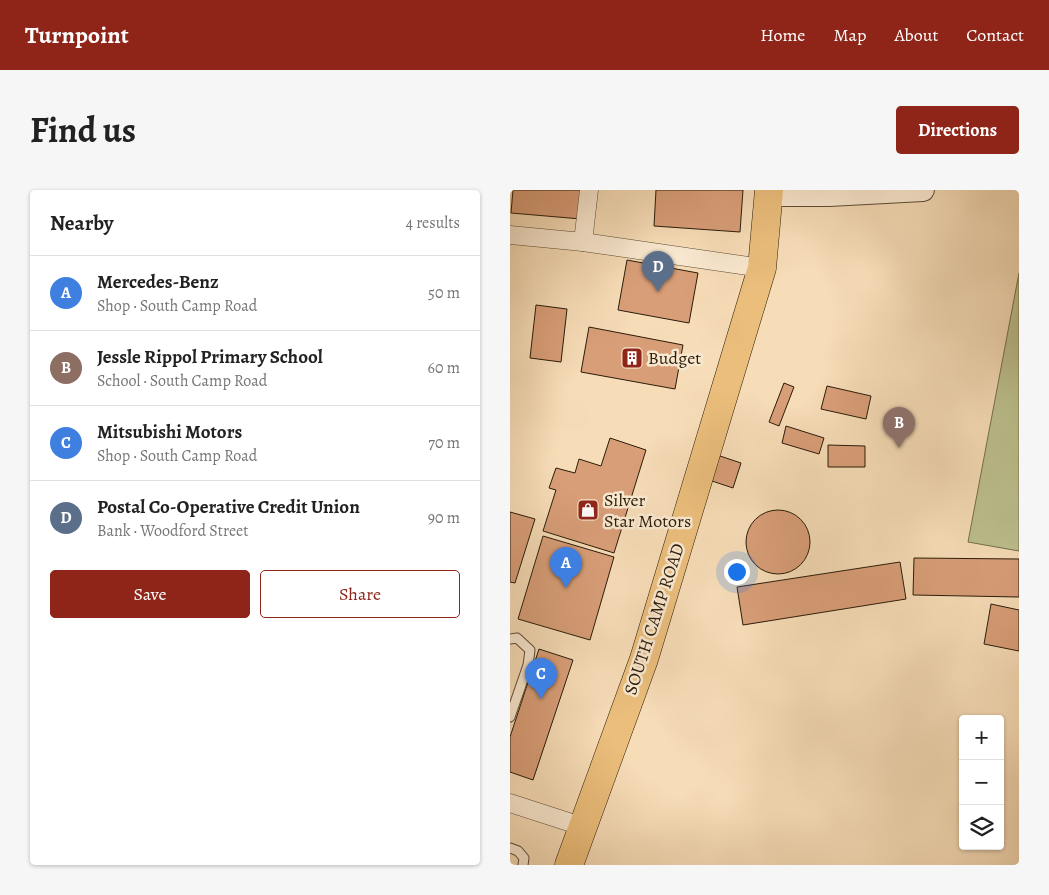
<!DOCTYPE html>
<html lang="en">
<head>
<meta charset="utf-8">
<style>
	:root { --surface:#fff; --page:#f6f6f6; --text:#222; --muted:#767676; --line:#e0e0e0; --accent:#8f2418 }
	body { margin:0; font-family:Alegreya,serif; background:var(--page); color:var(--text) }
	.controls { position:absolute; right:15px; bottom:15px; display:grid; overflow:hidden; border-radius:5px; box-shadow:0 1px 4px #0004 }
	.controls button { width:45px; height:45px; display:grid; place-items:center; padding:0; border:0; border-bottom:1px solid var(--line); background:var(--surface); color:var(--text); font:25px sans-serif }
	.you { position:absolute; left:226px; top:381px; width:18px; height:18px; margin:-12px; border:4px solid #fff; border-radius:50%; background:#1a73e8; box-shadow:0 0 0 8px #1a73e833 }
	.badge { display:grid; place-items:center; width:32px; height:32px; border-radius:50%; background:var(--accent); color:#fff; font-size:16px; font-weight:700 }
	.pin { position:absolute; translate:-50% -41px; filter:drop-shadow(0 1px 2px #0008) }
	.pin::after { content:''; position:absolute; top:26px; width:18px; height:15px; background:inherit; clip-path:polygon(0 0,100% 0,50% 100%) }
	.list { margin:0; padding:0; list-style:none }
	h2 { display:flex; justify-content:space-between; align-items:center; height:65px; margin:0; padding:0 20px; font-size:21px }
	h2 small { font-size:16px; font-weight:400; color:var(--muted) }
	.list li { display:grid; grid-template-columns:32px 1fr auto; gap:15px; align-items:center; box-sizing:border-box; height:75px; padding:0 20px; border-top:1px solid var(--line) }
	.list b { display:block; font-size:19px; white-space:nowrap }
	.list p { margin:0; font-size:16px; white-space:nowrap; color:var(--muted) }
	.list em { font-size:16px; font-style:normal; color:var(--muted) }
	.actions { display:flex; gap:10px; padding:15px 20px }
	.actions a { flex:1; padding:11px 0; border:1px solid var(--accent); border-radius:5px; text-align:center; font-size:18px; color:var(--accent) }
	.actions .main { background:var(--accent); color:#fff }
	.icon { flex:none; width:28px; height:28px; fill:none; stroke:currentColor; stroke-width:2; stroke-linecap:round; stroke-linejoin:round }
	.map { position:relative; flex:none; width:509px; height:675px; overflow:hidden; border-radius:5px }
	header { display:flex; align-items:center; gap:30px; box-sizing:border-box; height:70px; padding:0 25px; background:var(--accent); color:#fff }
	header strong { font-size:24px }
	nav { display:flex; gap:28px; margin-inline-start:auto; font-size:18px }
	.intro { display:flex; align-items:center; justify-content:space-between; box-sizing:border-box; height:120px; padding:0 30px }
	h1 { margin:0; font-size:35px }
	.button { padding:12px 22px; border-radius:5px; background:var(--accent); color:#fff; font-size:18px; font-weight:700 }
	main { display:flex; gap:30px; padding:0 30px }
	aside { flex:1; background:var(--surface); border-radius:5px; box-shadow:0 1px 4px #0004 }
	.map>svg:first-child { display:block }
	.garden { fill:#bcc08e; stroke:#736e4c }
	.building { fill:#d89e78; stroke:#2a1c0a }
	.lines { fill:none; stroke-linecap:round; stroke-linejoin:round }
	.service-casing { stroke:#5d4c35; stroke-width:11 }
	.minor-casing { stroke:#5d4c35; stroke-width:19 }
	.tertiary-casing { stroke:#5d4c35; stroke-width:24 }
	.primary-casing { stroke:#2a1c0a; stroke-width:29 }
	.service { stroke:#f9e8d0; stroke-width:9 }
	.minor { stroke:#f9e8d0; stroke-width:18 }
	.tertiary { stroke:#f9e8d0; stroke-width:22 }
	.primary { stroke:#ebbe7c; stroke-width:28 }
	.labels { text-anchor:middle; stroke-width:5; stroke-linejoin:round; paint-order:stroke }
	.poi-label { font-size:18px; fill:#2a1c0a; stroke:#f9e8d0; text-anchor:start }
	.street-label { font-size:18px; fill:#2a1c0a; stroke:#f9e8d0 }
</style>
</head>
<body>
<header>
<strong>Turnpoint</strong>
<nav><a>Home</a><a>Map</a><a>About</a><a>Contact</a></nav>
</header>
<div class="intro"><h1>Find us</h1><a class="button">Directions</a></div>
<main>
<aside>
<h2>Nearby<small>4 results</small></h2>
<ul class="list">
<li><span class="badge" style="background:#3f7fe0">A</span><div><b>Mercedes-Benz</b><p>Shop · South Camp Road</p></div><em>50 m</em></li>
<li><span class="badge" style="background:#8d6e63">B</span><div><b>Jessle Rippol Primary School</b><p>School · South Camp Road</p></div><em>60 m</em></li>
<li><span class="badge" style="background:#3f7fe0">C</span><div><b>Mitsubishi Motors</b><p>Shop · South Camp Road</p></div><em>70 m</em></li>
<li><span class="badge" style="background:#5c6f8a">D</span><div><b>Postal Co-Operative Credit Union</b><p>Bank · Woodford Street</p></div><em>90 m</em></li>
</ul>
<div class="actions"><a class="main">Save</a><a>Share</a></div>
</aside>
<div class="map">
<svg width="509" height="675" viewBox="0 0 509 675">
	<rect width="100%" height="100%" fill="#f6dcb7"/>
	<filter id="stains"><feTurbulence type="fractalNoise" baseFrequency=".004" numOctaves="4"/><feColorMatrix values="0 0 0 0 .2 0 0 0 0 .09 0 0 0 0 .02 0 0 0 .5 -.17"/></filter>
	<radialGradient id="worn" r=".72"><stop offset=".6" stop-color="#630" stop-opacity="0"/><stop offset="1" stop-color="#630" stop-opacity=".3"/></radialGradient>
	<!-- garden -->
	<path class="garden" d="M 509,83 L 509,361 L 458,352 Z"/>
	<!-- building -->
	<g class="building">
		<path d="M 3,0 L 73,0 L 71,29 L 1,23 Z"/>
		<path d="M 146,0 L 233,0 L 230,42 L 144,36 Z"/>
		<path d="M 117,70 L 188,83 L 179,133 L 108,120 Z"/>
		<path d="M 26,115 L 57,119 L 51,172 L 20,168 Z"/>
		<path d="M 79,137 L 173,155 L 165,199 L 71,182 Z"/>
		<path d="M 274,193 L 284,197 L 269,236 L 259,232 Z"/>
		<path d="M 317,196 L 361,206 L 356,229 L 311,219 Z"/>
		<path d="M 276,236 L 314,248 L 309,264 L 272,253 Z"/>
		<path d="M 100,248 L 136,260 L 104,363 L 33,341 L 46,300 L 39,298 L 46,278 L 65,283 L 69,269 L 91,276 Z"/>
		<path d="M 318,255 L 355,256 L 355,277 L 318,277 Z"/>
		<path d="M 204,264 L 231,273 L 223,298 L 196,289 Z"/>
		<circle cx="268" cy="352" r="32"/>
		<path d="M 0,322 L 25,329 L 5,393 L 0,392 Z"/>
		<path d="M 33,346 L 104,367 L 80,450 L 8,429 Z"/>
		<path d="M 404,368 L 509,369 L 509,407 L 403,405 Z"/>
		<path d="M 390,372 L 396,409 L 233,435 L 227,397 Z"/>
		<path d="M 481,414 L 509,420 L 509,461 L 474,454 Z"/>
		<path d="M 29,459 L 63,470 L 23,590 L 0,582 L 0,547 Z"/>
	</g>
	<g class="lines">
		<!-- service casing -->
		<g class="service-casing">
			<g id="service">
				<path d="M 0,449 L 7,448 L 20,460 L 18,475 L 0,527"/>
				<path d="M 0,658 L 8,661 L 14,668 L 13,675"/>
			</g>
		</g>
		<!-- minor casing -->
		<g class="minor-casing">
			<g id="minor">
				<path d="M 0,45 L 73,52 L 252,78"/>
				<path d="M 73,52 L 79,0"/>
				<path d="M 0,613 L 74,637"/>
			</g>
		</g>
		<!-- tertiary casing -->
		<g class="tertiary-casing">
			<path id="tertiary" d="M 258,5 L 319,5 L 413,0"/>
		</g>
		<!-- primary casing -->
		<g class="primary-casing">
			<path id="primary" d="M 59,675 L 134,469 L 252,78 L 259,0"/>
		</g>
		<!-- service -->
		<use href="#service" class="service"/>
		<!-- minor -->
		<use href="#minor" class="minor"/>
		<!-- tertiary -->
		<use href="#tertiary" class="tertiary"/>
		<!-- primary -->
		<use href="#primary" class="primary"/>
	</g>
	<!-- icons -->
	<defs>
		<g id="building-square" transform="scale(1.125)"><rect x="-9" y="-9" width="18" height="18" rx="4" fill="#8f2418" stroke="#f9e8d0"/><path d="M-4-6H4V6H1V3H-1V6H-4ZM-2.5-4.3h1.7v1.8h-1.7ZM.8-4.3h1.7v1.8H.8ZM-2.5-1h1.7V.8h-1.7ZM.8-1h1.7V.8H.8Z" fill="#fff"/></g>
		<g id="shop-square" transform="scale(1.125)"><rect x="-9" y="-9" width="18" height="18" rx="4" fill="#8f2418" stroke="#f9e8d0"/><path d="M-5-2.5h2.3a2.7 3.5 0 0 1 5.4 0H5L5.5 6h-11ZM-1.5-2.5h3a1.5 2.3 0 0 0-3 0Z" fill="#fff"/></g>
	</defs>
	<g fill-rule="evenodd">
		<use href="#building-square" x="122" y="168"/>
		<use href="#shop-square" x="78" y="320"/>
	</g>
	<g class="labels">
		<!-- poi labels -->
		<g class="poi-label">
			<text x="138" y="174">Budget</text>
			<text x="94" y="316">Silver<tspan x="94" dy="21">Star Motors</tspan></text>
		</g>
		<!-- street labels -->
		<g class="street-label">
			<text transform="translate(144 429) rotate(-72)" y="6">SOUTH CAMP ROAD</text>
		</g>
	</g>
	<rect width="100%" height="100%" filter="url(#stains)"/>
	<rect width="100%" height="100%" fill="url(#worn)"/>
</svg>
<div class="controls">
<button>+</button>
<button>−</button>
<button><svg class="icon" aria-label="layers" viewBox="0 0 24 24"><path d="M12 4l9 5-9 5-9-5zM3 14l9 5 9-5"/></svg></button>
</div>
<div class="you"></div>
<div class="pin badge" style="left:56px;top:398px;background:#3f7fe0">A</div>
<div class="pin badge" style="left:389px;top:258px;background:#8d6e63">B</div>
<div class="pin badge" style="left:31px;top:509px;background:#3f7fe0">C</div>
<div class="pin badge" style="left:148px;top:102px;background:#5c6f8a">D</div>
</div>
</main>
</body>
</html>
